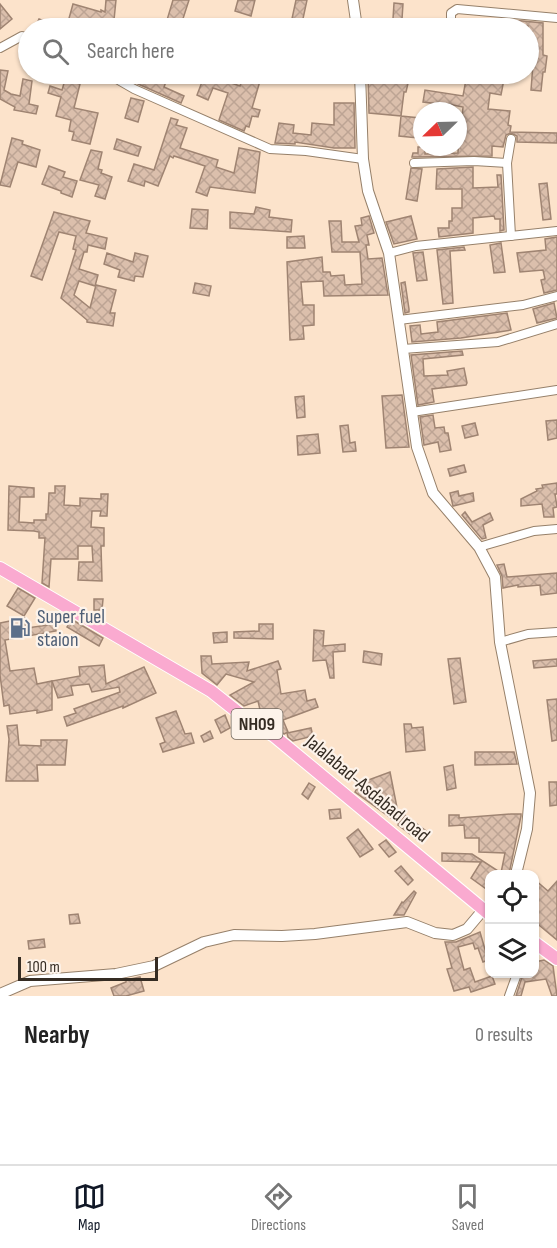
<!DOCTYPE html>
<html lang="en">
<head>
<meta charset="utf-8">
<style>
	:root { --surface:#fff; --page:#f6f6f6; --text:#222; --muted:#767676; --line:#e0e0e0; --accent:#111827 }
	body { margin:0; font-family:"Sofia Sans Condensed",sans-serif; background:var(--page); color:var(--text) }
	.controls { position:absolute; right:18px; bottom:18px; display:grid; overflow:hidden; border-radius:12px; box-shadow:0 2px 4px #0004 }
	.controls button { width:54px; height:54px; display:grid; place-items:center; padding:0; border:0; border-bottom:2px solid var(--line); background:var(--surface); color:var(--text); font:30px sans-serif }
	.compass { position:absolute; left:413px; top:102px; width:54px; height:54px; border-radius:50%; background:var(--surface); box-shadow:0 2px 4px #0004; rotate:247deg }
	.scale { position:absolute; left:18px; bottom:15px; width:140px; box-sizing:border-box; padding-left:6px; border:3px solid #352c23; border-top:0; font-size:16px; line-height:21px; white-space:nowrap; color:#352c23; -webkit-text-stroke:4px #fdf3ea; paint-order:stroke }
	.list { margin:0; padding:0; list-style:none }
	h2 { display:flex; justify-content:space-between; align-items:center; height:78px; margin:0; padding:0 24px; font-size:26px }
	h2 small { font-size:20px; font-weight:400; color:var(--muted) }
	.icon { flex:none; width:33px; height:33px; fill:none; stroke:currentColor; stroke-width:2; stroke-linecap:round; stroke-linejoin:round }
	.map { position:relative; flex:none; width:557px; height:996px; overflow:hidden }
	.search { position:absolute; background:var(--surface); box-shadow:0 2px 4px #0004; left:18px; right:18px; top:18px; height:66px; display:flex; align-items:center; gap:15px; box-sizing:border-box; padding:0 21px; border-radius:33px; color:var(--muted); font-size:22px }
	.sheet { height:168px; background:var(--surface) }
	nav { display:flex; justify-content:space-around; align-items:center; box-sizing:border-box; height:84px; border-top:2px solid var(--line); background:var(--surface); font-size:16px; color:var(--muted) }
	nav a { display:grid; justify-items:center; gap:3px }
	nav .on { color:var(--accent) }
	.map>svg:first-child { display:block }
	.building { fill:url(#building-cross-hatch); stroke:#9f8472; stroke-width:1.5 }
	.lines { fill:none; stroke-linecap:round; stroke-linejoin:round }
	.minor-casing { stroke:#96806a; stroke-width:10 }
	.tertiary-casing { stroke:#96806a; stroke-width:12 }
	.primary-casing { stroke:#fff; stroke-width:14 }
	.minor { stroke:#fff; stroke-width:8 }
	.tertiary { stroke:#fff; stroke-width:10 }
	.primary { stroke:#faaad0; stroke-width:12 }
	.labels { text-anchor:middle; stroke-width:4.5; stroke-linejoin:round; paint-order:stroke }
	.shield { fill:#fdf3ea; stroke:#71685f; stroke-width:1.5 }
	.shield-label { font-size:18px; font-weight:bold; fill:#352c23 }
	.service-label { font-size:20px; fill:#4e5e75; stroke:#fdf3ea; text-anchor:start }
	.street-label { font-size:20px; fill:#352c23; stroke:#fdf3ea }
</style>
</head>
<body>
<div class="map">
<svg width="557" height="996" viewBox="0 0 557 996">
	<defs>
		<pattern id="building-cross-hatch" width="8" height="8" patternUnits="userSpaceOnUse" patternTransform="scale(1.5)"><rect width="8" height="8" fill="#dbbfac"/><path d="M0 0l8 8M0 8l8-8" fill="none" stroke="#bda494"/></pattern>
	</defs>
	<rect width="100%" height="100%" fill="#fce3cb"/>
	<!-- building -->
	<g class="building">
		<path d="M 106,0 L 116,0 L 114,20 L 121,22 L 119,28 L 89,28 L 68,22 L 73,4 L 101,12 L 101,10 L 105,12 Z"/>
		<path d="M 173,0 L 189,0 L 180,28 L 167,28 L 169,21 L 167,20 Z"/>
		<path d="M 238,0 L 255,0 L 251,16 L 235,11 Z"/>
		<path d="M 296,0 L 307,0 L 301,28 L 290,28 Z"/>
		<path d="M 394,3 L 403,4 L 402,19 L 393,19 Z"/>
		<path d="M 0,4 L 12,19 L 0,29 Z"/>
		<path d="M 39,19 L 61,28 L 35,28 Z"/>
		<path d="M 512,20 L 543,23 L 543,55 L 547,56 L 545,72 L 543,72 L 541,91 L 531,90 L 533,64 L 531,63 L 532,56 L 528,56 L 528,26 L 511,25 Z"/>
		<path d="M 0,70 L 8,71 L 4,90 L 11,94 L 20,96 L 23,79 L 32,81 L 29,104 L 38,106 L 36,114 L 14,110 L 15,107 L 0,99 Z"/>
		<path d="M 139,74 L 169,74 L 164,87 L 184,96 L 181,103 L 136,83 Z"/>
		<path d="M 205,74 L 240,86 L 243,76 L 260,81 L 252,108 L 260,110 L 258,117 L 252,116 L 249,127 L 246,126 L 244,131 L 219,120 L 228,93 L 213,88 L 208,100 L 197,95 Z"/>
		<path d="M 368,74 L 409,79 L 406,92 L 404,92 L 401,116 L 420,118 L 418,138 L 399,136 L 401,116 L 369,113 Z"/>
		<path d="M 467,74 L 505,74 L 501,95 L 490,93 L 488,109 L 510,111 L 508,125 L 511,126 L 510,132 L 557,133 L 557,143 L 517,142 L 517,136 L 511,133 L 506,135 L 503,147 L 492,146 L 492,156 L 412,157 L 413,153 L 418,153 L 418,147 L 425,147 L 425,154 L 458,153 L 459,129 L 461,129 L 463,107 L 448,104 L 448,111 L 439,111 L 439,104 L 423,102 L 425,90 L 463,96 Z"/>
		<path d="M 65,80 L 80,84 L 74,108 L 98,113 L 90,144 L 72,140 L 74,132 L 69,131 L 71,120 L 56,116 L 61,97 L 48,93 L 50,86 L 62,90 Z"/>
		<path d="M 131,98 L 144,101 L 138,122 L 125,118 Z"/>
		<path d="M 334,103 L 354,103 L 355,148 L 334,148 L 295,142 L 295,144 L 275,143 L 279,123 L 294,125 L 293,133 L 311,135 L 312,123 L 334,125 Z"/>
		<path d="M 171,118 L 178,120 L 176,125 L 187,128 L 180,148 L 218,160 L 216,167 L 234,173 L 239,148 L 260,152 L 255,193 L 210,187 L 207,196 L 196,192 L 205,166 L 174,156 L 173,158 L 170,156 L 158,186 L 145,181 L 144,186 L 128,181 L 134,164 L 154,170 Z"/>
		<path d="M 12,138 L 23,141 L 22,144 L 40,150 L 36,167 L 18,162 L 10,187 L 0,185 Z"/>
		<path d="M 117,139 L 141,147 L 138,156 L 114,149 Z"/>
		<path d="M 91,150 L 102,152 L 98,169 L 102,170 L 101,173 L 112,177 L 105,199 L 95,196 L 99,185 L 80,180 Z"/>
		<path d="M 49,166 L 65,172 L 63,177 L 77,181 L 72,197 L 61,193 L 61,191 L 42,184 Z"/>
		<path d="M 473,167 L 473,188 L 498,187 L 497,175 L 501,175 L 504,230 L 500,231 L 500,219 L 495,219 L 494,216 L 473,218 L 473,233 L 439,237 L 438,228 L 449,228 L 449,221 L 452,221 L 452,208 L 462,208 L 462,189 L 436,189 L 437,169 Z"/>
		<path d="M 411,168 L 422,169 L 417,201 L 406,199 Z"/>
		<path d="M 547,183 L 551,219 L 543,220 L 539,184 Z"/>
		<path d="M 256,207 L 270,210 L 269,217 L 292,220 L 291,232 L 230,228 L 230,212 L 254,214 Z"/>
		<path d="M 192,209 L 208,210 L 207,229 L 190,228 Z"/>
		<path d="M 54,212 L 90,221 L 86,233 L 107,238 L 105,249 L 88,245 L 87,252 L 84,252 L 79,269 L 98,275 L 95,286 L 79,281 L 74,295 L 90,308 L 96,285 L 116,290 L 110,313 L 115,313 L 113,326 L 87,322 L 87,320 L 61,298 L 76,250 L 73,249 L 76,236 L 59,232 L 42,280 L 31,276 Z"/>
		<path d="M 369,216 L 374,233 L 367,235 L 369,245 L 366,245 L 368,259 L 382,258 L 388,295 L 324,296 L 323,281 L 301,282 L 303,305 L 314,305 L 314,325 L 303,326 L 304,339 L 290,340 L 287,262 L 322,257 L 323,272 L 330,272 L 331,276 L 344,275 L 345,285 L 362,284 L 360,252 L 332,252 L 329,221 L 341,221 L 342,242 L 359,242 L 355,226 L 362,225 L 361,218 Z"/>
		<path d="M 411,216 L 417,239 L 394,244 L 386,222 Z"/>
		<path d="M 304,236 L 305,248 L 287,248 L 287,237 Z"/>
		<path d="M 557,237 L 557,290 L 544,293 L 541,280 L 545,279 L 543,270 L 520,272 L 517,253 L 546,250 L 545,239 Z"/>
		<path d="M 501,243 L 505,272 L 494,273 L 490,245 Z"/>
		<path d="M 464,247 L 465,250 L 450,251 L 453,303 L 443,304 L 437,250 Z"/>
		<path d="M 423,252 L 427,280 L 417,281 L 413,253 Z"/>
		<path d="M 107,253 L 133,262 L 135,253 L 148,256 L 143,277 L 135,276 L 134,281 L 118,277 L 120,270 L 104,264 Z"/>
		<path d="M 405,282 L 409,309 L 409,312 L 405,313 L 401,283 Z"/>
		<path d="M 195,283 L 211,286 L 209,296 L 193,293 Z"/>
		<path d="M 554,303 L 557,318 L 537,323 L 533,309 Z"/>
		<path d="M 507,313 L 511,330 L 461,338 L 412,342 L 410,326 L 420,325 L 421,334 L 438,332 L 437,322 Z"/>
		<path d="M 462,351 L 463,355 L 423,359 L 424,376 L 448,375 L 447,371 L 464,368 L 467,383 L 466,385 L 432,389 L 434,402 L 418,405 L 411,355 Z"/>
		<path d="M 402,395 L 409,447 L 386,448 L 382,396 Z"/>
		<path d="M 304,396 L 305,417 L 297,418 L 295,397 Z"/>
		<path d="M 433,415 L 435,428 L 444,427 L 445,433 L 448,433 L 451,450 L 440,452 L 438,442 L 424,445 L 420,417 Z"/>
		<path d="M 557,420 L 557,438 L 548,440 L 546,421 Z"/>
		<path d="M 475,423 L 478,435 L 465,438 L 462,426 Z"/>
		<path d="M 348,425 L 350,443 L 355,442 L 356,451 L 343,452 L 340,426 Z"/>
		<path d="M 318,434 L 320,453 L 298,455 L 297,436 Z"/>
		<path d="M 464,465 L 466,472 L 450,476 L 448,469 Z"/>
		<path d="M 557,483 L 557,494 L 555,494 L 557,507 L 553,508 L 554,517 L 544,517 L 542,504 L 521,506 L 521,499 L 537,491 L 536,489 L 543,488 L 542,485 Z"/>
		<path d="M 9,486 L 34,488 L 34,497 L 20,497 L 19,522 L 34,523 L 34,520 L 46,520 L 46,514 L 48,514 L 49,493 L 55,493 L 55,486 L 65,486 L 64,505 L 80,506 L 80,498 L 101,499 L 101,494 L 108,494 L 107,516 L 100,516 L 101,511 L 92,511 L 91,527 L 104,528 L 104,546 L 101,546 L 102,581 L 78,580 L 79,562 L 93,562 L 92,546 L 78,546 L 78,559 L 51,559 L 49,587 L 42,583 L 45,538 L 39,538 L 39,532 L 34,531 L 8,530 Z"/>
		<path d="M 458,491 L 459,496 L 473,493 L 474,501 L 453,506 L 450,493 Z"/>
		<path d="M 465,512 L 472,522 L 490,513 L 493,520 L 483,525 L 486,538 L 482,539 L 462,515 Z"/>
		<path d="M 504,564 L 507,577 L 557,573 L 557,593 L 541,595 L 540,585 L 518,587 L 518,585 L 503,588 L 502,576 L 497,565 Z"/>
		<path d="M 18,588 L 35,598 L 24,616 L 7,606 Z"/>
		<path d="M 94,599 L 103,599 L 102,610 L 94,610 Z"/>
		<path d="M 25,618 L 27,628 L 55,624 L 56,631 L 5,640 L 10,671 L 34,668 L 37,684 L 52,681 L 52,710 L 37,713 L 37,710 L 10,714 L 9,705 L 4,706 L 0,675 L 0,623 Z"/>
		<path d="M 71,619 L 103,638 L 99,646 L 67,627 Z"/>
		<path d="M 259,624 L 273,624 L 273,639 L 234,638 L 234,632 L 259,631 Z"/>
		<path d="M 314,630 L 324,631 L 323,646 L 345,644 L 345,651 L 333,652 L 334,678 L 330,678 L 326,660 L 313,661 Z"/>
		<path d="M 227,632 L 227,642 L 214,643 L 213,633 Z"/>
		<path d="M 364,651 L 382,654 L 381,665 L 363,662 Z"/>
		<path d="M 201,656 L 211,656 L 212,664 L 249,662 L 247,671 L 278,661 L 281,669 L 277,670 L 281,694 L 305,690 L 307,701 L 315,699 L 318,707 L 283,720 L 288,732 L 284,734 L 277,728 L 275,722 L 270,724 L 267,722 L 265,713 L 261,714 L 258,701 L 244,706 L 230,695 L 254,682 L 226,674 L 217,685 L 202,673 Z"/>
		<path d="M 460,658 L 466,702 L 454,704 L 448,659 Z"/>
		<path d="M 557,659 L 557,666 L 534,668 L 533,661 Z"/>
		<path d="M 104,665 L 106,684 L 144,667 L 156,693 L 123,708 L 123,706 L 67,726 L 64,717 L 76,713 L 74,709 L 120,692 L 119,687 L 92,692 L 89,684 L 71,686 L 73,695 L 58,698 L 52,681 L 80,676 L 79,667 Z"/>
		<path d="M 557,699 L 557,740 L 552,741 L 547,700 Z"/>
		<path d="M 176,711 L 185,734 L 191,733 L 194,743 L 163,752 L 160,744 L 165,742 L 156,718 Z"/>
		<path d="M 225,715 L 230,728 L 221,733 L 215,720 Z"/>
		<path d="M 404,724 L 411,724 L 412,728 L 423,727 L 425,750 L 406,752 Z"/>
		<path d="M 17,725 L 19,745 L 41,746 L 41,740 L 67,740 L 65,765 L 37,765 L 38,781 L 6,781 L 9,739 L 7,726 Z"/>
		<path d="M 311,728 L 313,736 L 293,741 L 288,737 L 287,733 Z"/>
		<path d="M 210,731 L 213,738 L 204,742 L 201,736 Z"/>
		<path d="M 475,752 L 514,752 L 517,764 L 475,765 Z"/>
		<path d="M 453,765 L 456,788 L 447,790 L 444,767 Z"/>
		<path d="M 390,772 L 400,823 L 405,815 L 426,831 L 419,841 L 398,825 L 399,824 L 355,792 L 360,783 Z"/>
		<path d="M 549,782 L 557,782 L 557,805 L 550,806 Z"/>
		<path d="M 309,783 L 315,787 L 308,799 L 302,794 Z"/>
		<path d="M 340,809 L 341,818 L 330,819 L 329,810 Z"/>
		<path d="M 511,814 L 521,814 L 521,816 L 509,874 L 489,874 L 489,891 L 471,878 L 481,862 L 442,861 L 442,853 L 472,854 L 501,873 L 505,853 L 479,852 L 479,838 L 465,838 L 464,825 L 449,826 L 449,815 L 459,815 L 459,818 Z"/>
		<path d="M 358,829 L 373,849 L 360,857 L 347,838 Z"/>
		<path d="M 386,840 L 396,852 L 389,857 L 379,845 Z"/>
		<path d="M 401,866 L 413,880 L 408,885 L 395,871 Z"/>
		<path d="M 534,879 L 548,891 L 557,881 L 557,940 L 534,921 Z"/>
		<path d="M 414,891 L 416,893 L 404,915 L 394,915 L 402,902 L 403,903 Z"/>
		<path d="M 78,914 L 80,923 L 70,924 L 69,915 Z"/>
		<path d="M 480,932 L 488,960 L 483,962 L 478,948 L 475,949 L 473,943 L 458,947 L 464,970 L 470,968 L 475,982 L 492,976 L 495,984 L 471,992 L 469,987 L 454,991 L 447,969 L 452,968 L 445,942 L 456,942 Z"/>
		<path d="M 44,939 L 45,947 L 29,949 L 28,941 Z"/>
		<path d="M 544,960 L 553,966 L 557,996 L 552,996 L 546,979 L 525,982 L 521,996 L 516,996 L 523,974 L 534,974 L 534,962 Z"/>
		<path d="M 140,977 L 144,991 L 126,996 L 114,996 L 111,988 L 126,982 L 126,980 Z"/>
	</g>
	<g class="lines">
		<!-- minor casing -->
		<g class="minor-casing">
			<g id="minor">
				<path d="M 451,28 L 451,13 L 457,9 L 557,18"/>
				<path d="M 0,48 L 22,36 L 28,38"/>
				<path d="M 108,74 L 134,89 L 270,149 L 306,151 L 363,159"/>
				<path d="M 414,163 L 474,161 L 507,163"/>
				<path d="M 511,236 L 507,163 L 511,139"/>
				<path d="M 389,253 L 416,246 L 557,231"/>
				<path d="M 399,320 L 523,305 L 557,296"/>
				<path d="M 403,349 L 498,342 L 557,324"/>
				<path d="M 412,412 L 557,390"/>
				<path d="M 479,547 L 534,531 L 557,529"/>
				<path d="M 500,642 L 528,634 L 557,632"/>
				<path d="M 509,996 L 517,974"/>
			</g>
		</g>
		<!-- tertiary casing -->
		<g class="tertiary-casing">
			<g id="tertiary">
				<path d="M 353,0 L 357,28"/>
				<path d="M 360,74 L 363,159 L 368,191 L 389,253 L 417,447 L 433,493 L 479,547 L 495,577 L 500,642 L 530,793 L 527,829 L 516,874"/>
				<path d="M 0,994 L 30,981 L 116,974 L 154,966 L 204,942 L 234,935 L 282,936 L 315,934 L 407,922 L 435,933 L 453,935 L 467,929 L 483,910"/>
			</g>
		</g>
		<!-- primary casing -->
		<g class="primary-casing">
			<g id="primary">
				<path d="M 0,568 L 211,691 L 240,714 L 274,736 L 490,915"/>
				<path d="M 534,942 L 557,959"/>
			</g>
		</g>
		<!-- minor -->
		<use href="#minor" class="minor"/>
		<!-- tertiary -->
		<use href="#tertiary" class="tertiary"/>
		<!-- primary -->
		<use href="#primary" class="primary"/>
	</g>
	<!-- icons -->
	<defs>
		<g id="fuel-bare" transform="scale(1.62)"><path d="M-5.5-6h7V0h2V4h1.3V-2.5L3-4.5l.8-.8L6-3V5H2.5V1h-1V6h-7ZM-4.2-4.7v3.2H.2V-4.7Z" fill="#5c6f8a" stroke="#fdf3ea" stroke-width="2.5" paint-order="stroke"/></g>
	</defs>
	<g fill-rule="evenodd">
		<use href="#fuel-bare" x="20" y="628"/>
	</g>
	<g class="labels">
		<!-- shield labels -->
		<rect class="shield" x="231.5" y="709" width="51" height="30" rx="4.5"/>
		<g class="shield-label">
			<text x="257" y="730">NH09</text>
		</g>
		<!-- service labels -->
		<g class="service-label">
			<text x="37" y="623">Super fuel<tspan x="37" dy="23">staion</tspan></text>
		</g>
		<!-- street labels -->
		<g class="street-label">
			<text transform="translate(368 788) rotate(40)" y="7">Jalalabad-Asdabad road</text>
		</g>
	</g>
</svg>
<div class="controls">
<button><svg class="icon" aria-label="locate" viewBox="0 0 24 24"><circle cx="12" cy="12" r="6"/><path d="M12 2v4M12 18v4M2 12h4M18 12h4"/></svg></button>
<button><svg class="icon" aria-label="layers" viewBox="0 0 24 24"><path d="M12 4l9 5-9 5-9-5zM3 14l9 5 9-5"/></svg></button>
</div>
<svg class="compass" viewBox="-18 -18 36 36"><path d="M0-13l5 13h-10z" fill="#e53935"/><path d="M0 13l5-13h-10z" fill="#767676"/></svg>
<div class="scale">100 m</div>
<div class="search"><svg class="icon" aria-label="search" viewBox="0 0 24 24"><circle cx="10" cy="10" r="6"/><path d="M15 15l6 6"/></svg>Search here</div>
</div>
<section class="sheet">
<h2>Nearby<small>0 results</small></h2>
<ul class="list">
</ul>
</section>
<nav>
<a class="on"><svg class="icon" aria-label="map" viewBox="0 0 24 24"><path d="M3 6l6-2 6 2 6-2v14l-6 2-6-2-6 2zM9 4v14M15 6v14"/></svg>Map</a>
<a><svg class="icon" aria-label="directions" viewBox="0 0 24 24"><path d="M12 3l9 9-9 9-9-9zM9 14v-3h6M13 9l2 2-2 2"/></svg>Directions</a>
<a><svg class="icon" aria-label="saved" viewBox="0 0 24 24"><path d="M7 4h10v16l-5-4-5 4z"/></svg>Saved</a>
</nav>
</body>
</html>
